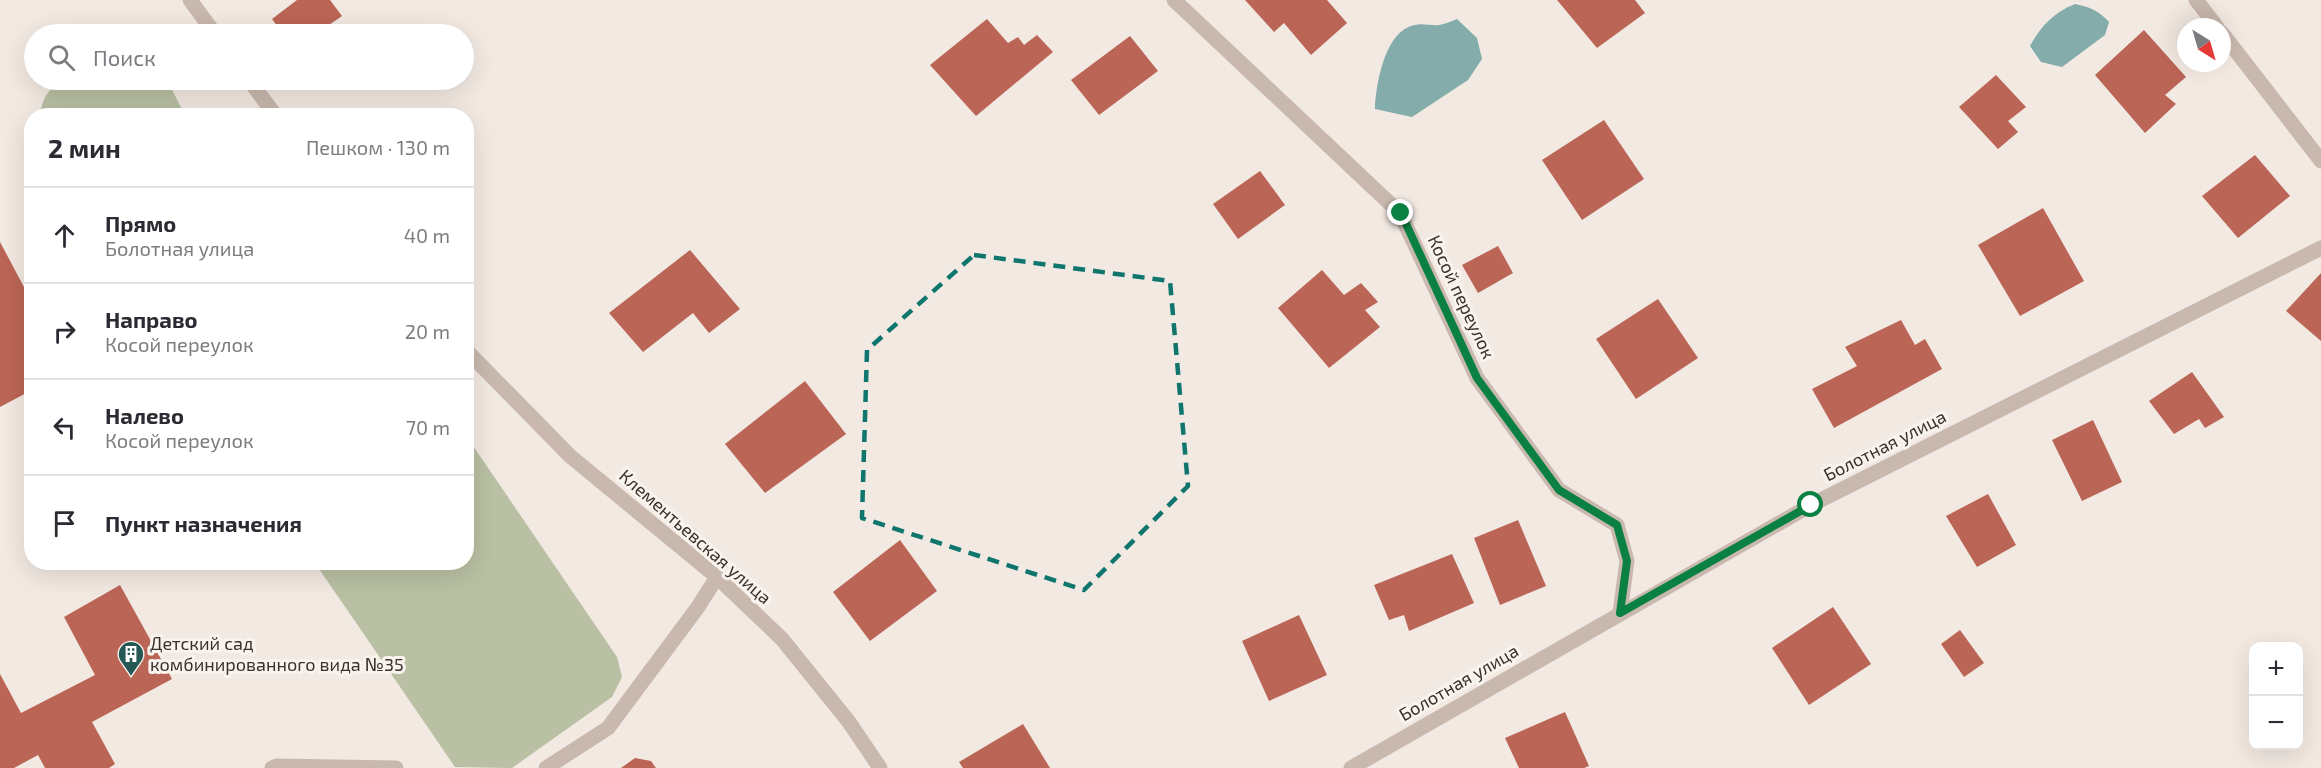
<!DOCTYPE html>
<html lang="ru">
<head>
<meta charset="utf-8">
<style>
	:root { --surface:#fff; --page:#f7f7f7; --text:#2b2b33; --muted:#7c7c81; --line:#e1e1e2 }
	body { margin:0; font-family:"Exo 2",sans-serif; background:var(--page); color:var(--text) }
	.controls { position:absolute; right:18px; bottom:18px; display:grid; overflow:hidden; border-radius:12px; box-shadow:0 6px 24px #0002 }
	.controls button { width:54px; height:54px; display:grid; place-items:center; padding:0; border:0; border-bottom:2px solid var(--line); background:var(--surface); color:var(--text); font:30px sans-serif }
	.compass { position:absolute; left:2177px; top:18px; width:54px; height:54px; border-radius:50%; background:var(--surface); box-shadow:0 6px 24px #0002; rotate:143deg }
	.stop { position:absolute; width:18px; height:18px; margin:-14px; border:4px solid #0b8043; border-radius:50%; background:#fff }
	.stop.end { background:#0b8043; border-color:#fff; box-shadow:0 2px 6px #0008 }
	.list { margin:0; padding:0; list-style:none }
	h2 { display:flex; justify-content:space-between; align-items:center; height:78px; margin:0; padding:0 24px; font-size:26px }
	h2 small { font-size:20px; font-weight:400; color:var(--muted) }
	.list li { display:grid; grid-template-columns:39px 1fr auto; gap:18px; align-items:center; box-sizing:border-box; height:96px; padding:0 24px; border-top:2px solid var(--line) }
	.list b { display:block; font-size:22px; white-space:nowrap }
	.list p { margin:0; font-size:20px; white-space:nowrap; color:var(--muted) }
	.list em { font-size:20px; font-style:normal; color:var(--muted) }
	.icon { flex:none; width:33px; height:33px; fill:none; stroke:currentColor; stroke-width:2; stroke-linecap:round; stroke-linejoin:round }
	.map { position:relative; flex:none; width:2321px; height:768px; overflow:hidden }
	.search { position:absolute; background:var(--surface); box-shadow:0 6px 24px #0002; left:24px; top:24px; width:450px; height:66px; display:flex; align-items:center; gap:15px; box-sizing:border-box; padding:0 21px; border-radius:33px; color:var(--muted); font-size:22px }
	.panel { position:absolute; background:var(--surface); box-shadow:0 6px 24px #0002; left:24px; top:108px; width:450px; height:462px; border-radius:24px }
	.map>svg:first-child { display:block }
	.green { fill:#b9c0a3 }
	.water { fill:#83acaa }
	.building { fill:#bb6556 }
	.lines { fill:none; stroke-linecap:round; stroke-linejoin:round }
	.minor { stroke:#c9b8ae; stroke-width:15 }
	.route { stroke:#0b8043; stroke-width:8 }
	.marked { fill:none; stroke:#0f766e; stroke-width:4.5; stroke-dasharray:12 8; stroke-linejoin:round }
	.labels { text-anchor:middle; stroke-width:6; stroke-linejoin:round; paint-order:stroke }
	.street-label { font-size:18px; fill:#392f2c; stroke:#f9f3ee }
	.poi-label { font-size:18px; fill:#392f2c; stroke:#f9f3ee; text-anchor:start }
</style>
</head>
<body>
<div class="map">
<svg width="2321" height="768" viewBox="0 0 2321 768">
	<rect width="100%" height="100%" fill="#f2e9e2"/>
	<!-- green -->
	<g class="green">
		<path d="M 67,80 L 167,80 L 185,115 L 40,115 C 43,95 49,88 67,80 Z"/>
		<path d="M 467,437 L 617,657 L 622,677 L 612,697 L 512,768 L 455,767 L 315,563 L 466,562 Z"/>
	</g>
	<!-- water -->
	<g class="water">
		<path d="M 2075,4 C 2090,7 2099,11 2109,22 L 2105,35 L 2062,67 L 2041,62 L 2030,46 C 2041,26 2053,13 2075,4 Z"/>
		<path d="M 1457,19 L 1477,38 L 1482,59 L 1468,80 L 1412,117 L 1375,109 C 1376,84 1385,30 1415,25 C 1423,23 1432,26 1439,25 C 1445,24 1452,21 1457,19 Z"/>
	</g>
	<!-- building -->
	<g class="building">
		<path d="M 297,0 L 330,0 L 342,16 L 316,34 L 283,34 L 272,19 Z"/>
		<path d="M 1245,0 L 1327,0 L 1347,23 L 1311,55 L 1284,23 L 1274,32 Z"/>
		<path d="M 1557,0 L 1635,0 L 1645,13 L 1597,48 Z"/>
		<path d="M 987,19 L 1008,43 L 1018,37 L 1024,45 L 1037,35 L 1053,52 L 976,116 L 930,65 Z"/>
		<path d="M 2144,30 L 2186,77 L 2165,95 L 2176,104 L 2145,133 L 2095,75 Z"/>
		<path d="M 1130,36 L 1158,71 L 1099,115 L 1071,80 Z"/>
		<path d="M 1996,75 L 2026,107 L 2008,121 L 2018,132 L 1998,149 L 1959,107 Z"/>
		<path d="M 1604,120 L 1644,179 L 1582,220 L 1542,160 Z"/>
		<path d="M 2255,155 L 2290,196 L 2238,238 L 2202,196 Z"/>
		<path d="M 1260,171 L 1285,205 L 1238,239 L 1213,204 Z"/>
		<path d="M 2043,208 L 2084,281 L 2020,316 L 1978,245 Z"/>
		<path d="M 0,242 L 32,302 L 32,390 L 0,407 Z"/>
		<path d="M 1498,246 L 1513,273 L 1478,293 L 1462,265 Z"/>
		<path d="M 690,250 L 740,309 L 709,333 L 693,313 L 643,352 L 609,313 Z"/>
		<path d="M 1322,270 L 1344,295 L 1361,283 L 1378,302 L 1365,310 L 1380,327 L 1329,368 L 1278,308 Z"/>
		<path d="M 2321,273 L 2321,341 L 2286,311 Z"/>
		<path d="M 1658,299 L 1698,358 L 1636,399 L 1596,339 Z"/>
		<path d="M 1901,320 L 1915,345 L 1925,339 L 1942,369 L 1834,428 L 1812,389 L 1857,366 L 1845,347 Z"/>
		<path d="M 2192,372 L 2224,417 L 2205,428 L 2199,419 L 2174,434 L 2149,401 Z"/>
		<path d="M 805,381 L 846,434 L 765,493 L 725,444 Z"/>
		<path d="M 2093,420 L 2122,482 L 2082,501 L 2052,440 Z"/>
		<path d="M 1988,494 L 2016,545 L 1977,567 L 1946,516 Z"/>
		<path d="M 1518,520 L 1546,586 L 1500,605 L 1474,538 Z"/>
		<path d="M 900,540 L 937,591 L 870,641 L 833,592 Z"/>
		<path d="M 1452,554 L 1474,603 L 1409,631 L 1404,615 L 1389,620 L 1374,585 Z"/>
		<path d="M 120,585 L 172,679 L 92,722 L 115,764 L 109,768 L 45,768 L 38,755 L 14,768 L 0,768 L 0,674 L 21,713 L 95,675 L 64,617 Z"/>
		<path d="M 1833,607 L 1871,664 L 1809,705 L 1772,648 Z"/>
		<path d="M 1299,615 L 1327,675 L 1269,701 L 1242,641 Z"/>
		<path d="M 1960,630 L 1984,663 L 1964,677 L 1941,644 Z"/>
		<path d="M 1565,712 L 1589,766 L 1584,768 L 1519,768 L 1505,738 Z"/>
		<path d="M 1023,724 L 1050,768 L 963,768 L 959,762 Z"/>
		<path d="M 635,758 L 651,761 L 656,768 L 621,768 Z"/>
	</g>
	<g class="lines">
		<!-- minor -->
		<g class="minor">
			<path d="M 190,0 L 215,34"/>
			<path d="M 1174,0 L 1400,213 L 1477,378 L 1559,490 L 1617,525 L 1627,561 L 1620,613"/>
			<path d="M 2196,0 L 2217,27"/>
			<path d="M 2222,33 L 2321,161"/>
			<path d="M 249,80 L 276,116"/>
			<path d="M 466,350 L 570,456 L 717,577 L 782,639 L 849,722 L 880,768"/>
			<path d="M 272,768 L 277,766 L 396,768"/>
			<path d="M 546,768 L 608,728 L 698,607 L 717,577"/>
			<path d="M 1351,768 L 1811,505 L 2321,248"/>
		</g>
	</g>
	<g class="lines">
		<!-- route -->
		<path class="route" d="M 1401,213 L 1477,378 L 1559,490 L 1617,525 L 1627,561 L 1620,613 L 1811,505"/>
	</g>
	<!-- marked area -->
	<path class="marked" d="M 974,255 L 1170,281 L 1188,486 L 1084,590 L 862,518 L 867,350 Z"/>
	<!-- icons -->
	<defs>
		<g id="building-pin" transform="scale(1.35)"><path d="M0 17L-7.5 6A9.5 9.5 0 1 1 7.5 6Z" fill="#255755" stroke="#f9f3ee"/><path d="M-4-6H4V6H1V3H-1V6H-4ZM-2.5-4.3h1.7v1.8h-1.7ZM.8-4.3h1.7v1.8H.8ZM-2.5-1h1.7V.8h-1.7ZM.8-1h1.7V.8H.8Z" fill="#fff"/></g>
	</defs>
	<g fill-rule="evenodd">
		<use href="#building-pin" x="131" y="654"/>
	</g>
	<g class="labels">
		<!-- street labels -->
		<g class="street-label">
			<text transform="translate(1461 297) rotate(65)" y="6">Косой переулок</text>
			<text transform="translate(1885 446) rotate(-27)" y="6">Болотная улица</text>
			<text transform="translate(695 537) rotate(41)" y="6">Клементьевская улица</text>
			<text transform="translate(1459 683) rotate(-30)" y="6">Болотная улица</text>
		</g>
		<!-- poi labels -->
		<g class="poi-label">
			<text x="150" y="650">Детский сад<tspan x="150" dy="21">комбинированного вида №35</tspan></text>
		</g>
	</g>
</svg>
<div class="controls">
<button>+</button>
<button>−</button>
</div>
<svg class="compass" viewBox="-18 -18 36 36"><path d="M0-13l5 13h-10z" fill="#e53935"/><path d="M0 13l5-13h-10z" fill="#7c7c81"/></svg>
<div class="stop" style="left:1811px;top:505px"></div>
<div class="stop end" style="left:1401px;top:213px"></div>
<div class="search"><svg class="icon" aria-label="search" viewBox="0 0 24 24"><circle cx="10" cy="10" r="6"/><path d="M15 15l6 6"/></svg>Поиск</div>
<section class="panel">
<h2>2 мин<small>Пешком · 130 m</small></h2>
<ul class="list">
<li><svg class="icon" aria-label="ahead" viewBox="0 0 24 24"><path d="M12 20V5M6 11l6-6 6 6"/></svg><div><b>Прямо</b><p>Болотная улица</p></div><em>40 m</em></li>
<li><svg class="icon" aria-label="right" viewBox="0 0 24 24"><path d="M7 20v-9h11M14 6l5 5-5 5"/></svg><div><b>Направо</b><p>Косой переулок</p></div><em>20 m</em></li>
<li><svg class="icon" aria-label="left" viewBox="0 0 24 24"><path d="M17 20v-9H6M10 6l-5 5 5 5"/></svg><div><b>Налево</b><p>Косой переулок</p></div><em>70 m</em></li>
<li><svg class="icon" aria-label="arrive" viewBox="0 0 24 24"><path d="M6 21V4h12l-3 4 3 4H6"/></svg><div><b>Пункт назначения</b></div></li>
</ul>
</section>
</div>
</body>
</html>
